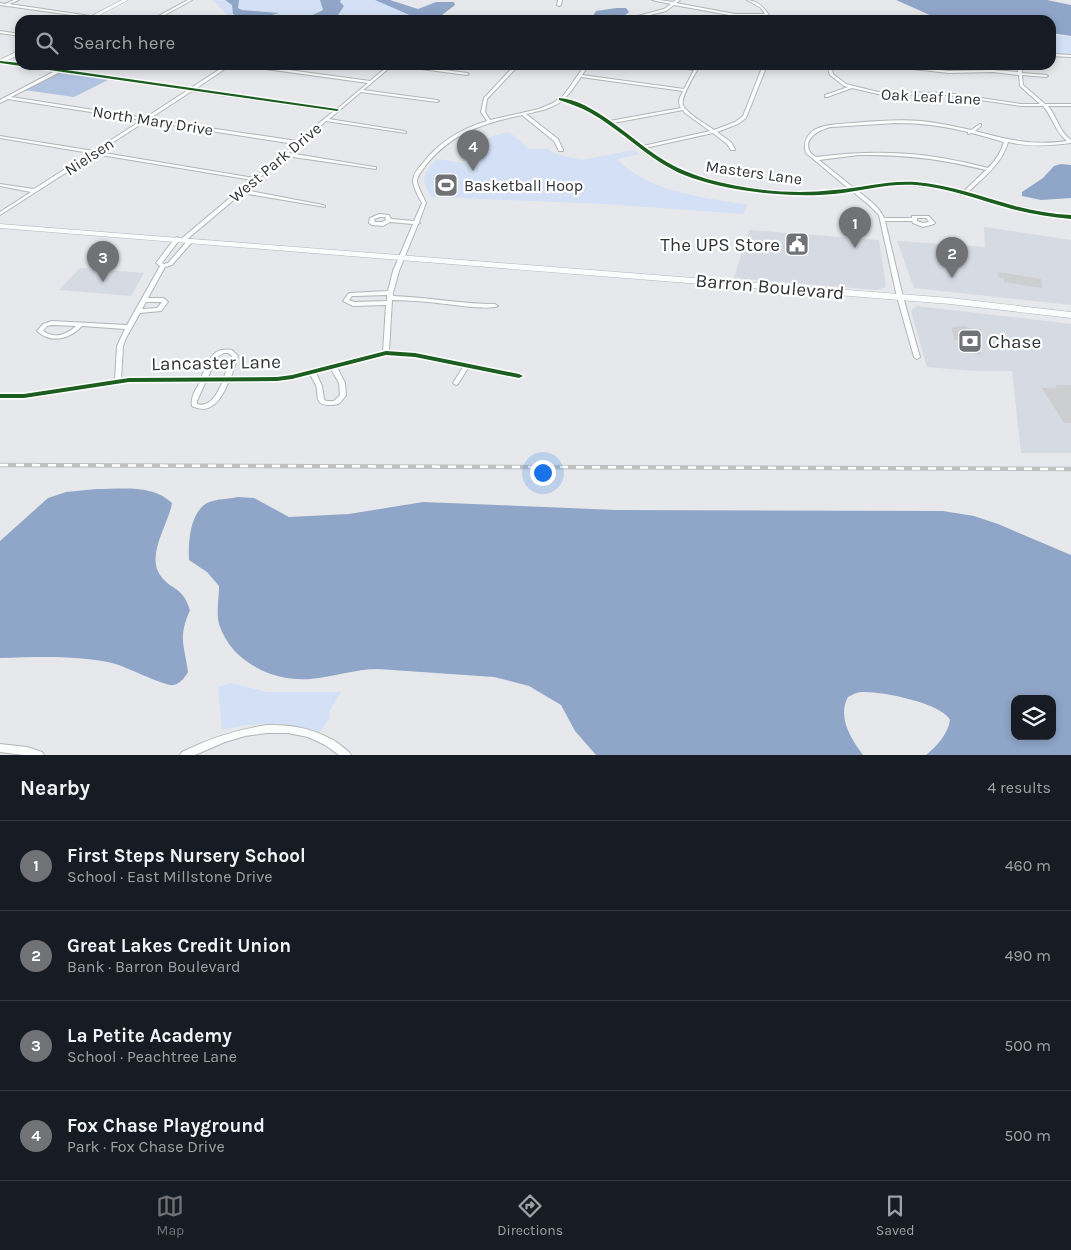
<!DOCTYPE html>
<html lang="en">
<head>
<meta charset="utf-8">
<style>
	:root { --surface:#171b24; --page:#242831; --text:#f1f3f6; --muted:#9ea1a6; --line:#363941; --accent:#707275 }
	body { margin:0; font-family:Karla,sans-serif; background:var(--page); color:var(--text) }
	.controls { position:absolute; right:15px; bottom:15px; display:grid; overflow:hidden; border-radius:10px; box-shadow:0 2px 8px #0003 }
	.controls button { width:45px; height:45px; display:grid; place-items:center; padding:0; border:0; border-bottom:1px solid var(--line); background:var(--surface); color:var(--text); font:25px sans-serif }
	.you { position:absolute; left:542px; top:472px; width:18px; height:18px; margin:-12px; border:4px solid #fff; border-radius:50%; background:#1a73e8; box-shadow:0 0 0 8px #1a73e833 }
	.badge { display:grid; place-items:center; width:32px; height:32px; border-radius:50%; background:var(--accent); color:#fff; font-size:16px; font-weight:700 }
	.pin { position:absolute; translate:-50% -41px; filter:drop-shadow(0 1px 2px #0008) }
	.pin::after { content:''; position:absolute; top:26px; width:18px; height:15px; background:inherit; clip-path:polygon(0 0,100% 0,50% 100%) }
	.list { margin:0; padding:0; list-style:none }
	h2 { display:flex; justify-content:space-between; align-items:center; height:65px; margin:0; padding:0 20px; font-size:21px }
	h2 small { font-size:16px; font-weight:400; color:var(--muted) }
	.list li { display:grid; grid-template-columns:32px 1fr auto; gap:15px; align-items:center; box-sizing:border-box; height:90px; padding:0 20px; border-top:1px solid var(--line) }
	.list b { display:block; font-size:19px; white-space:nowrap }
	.list p { margin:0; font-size:16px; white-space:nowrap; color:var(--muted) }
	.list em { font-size:16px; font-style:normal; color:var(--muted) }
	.icon { flex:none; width:28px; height:28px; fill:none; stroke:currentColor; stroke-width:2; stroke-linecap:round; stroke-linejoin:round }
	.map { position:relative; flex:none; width:1071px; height:755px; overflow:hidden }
	.search { position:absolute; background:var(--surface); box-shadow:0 2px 8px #0003; left:15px; right:15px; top:15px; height:55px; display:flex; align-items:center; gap:12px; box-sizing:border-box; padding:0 18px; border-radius:15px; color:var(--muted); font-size:19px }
	.sheet { height:425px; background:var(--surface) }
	nav { display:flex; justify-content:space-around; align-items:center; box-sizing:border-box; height:70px; border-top:1px solid var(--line); background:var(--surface); font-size:14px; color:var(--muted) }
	nav a { display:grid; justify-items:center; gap:2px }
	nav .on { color:var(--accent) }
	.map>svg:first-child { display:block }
	.built { fill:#d6dae2 }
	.green { fill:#d3e0f5 }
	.forest { fill:#b0c3e1 }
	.water { fill:#8fa6c9; fill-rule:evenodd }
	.building { fill:#cdced0 }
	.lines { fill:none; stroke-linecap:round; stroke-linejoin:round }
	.street-casing { stroke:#b3b4b6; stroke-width:2 }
	.secondary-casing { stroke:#b3b4b6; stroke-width:1 }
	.primary-casing { stroke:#b3b4b6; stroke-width:1 }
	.street { fill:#fbfcfc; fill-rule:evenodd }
	.secondary { fill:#fbfcfc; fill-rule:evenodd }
	.primary { fill:#fbfcfc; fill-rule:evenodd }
	.rail-casing { stroke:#c0c0c0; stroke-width:4.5 }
	.rail { stroke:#fff; stroke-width:2.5; stroke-dasharray:8; stroke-linecap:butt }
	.cycleway-casing { stroke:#fff; stroke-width:3 }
	.cycleway { fill:#1b5e20; fill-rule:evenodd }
	.labels { text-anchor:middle; stroke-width:4.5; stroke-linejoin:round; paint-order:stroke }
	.far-street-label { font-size:16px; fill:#313335; stroke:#fff }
	.far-poi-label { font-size:16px; fill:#313335; stroke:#fff; text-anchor:start }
	.poi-label { font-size:19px; fill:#313335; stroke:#fff; text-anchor:end }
	.street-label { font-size:19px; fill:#313335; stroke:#fff }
</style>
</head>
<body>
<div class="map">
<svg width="1071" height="755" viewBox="0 0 1071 755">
	<rect width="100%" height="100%" fill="#e6e8eb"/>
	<!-- built -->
	<g class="built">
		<path d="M 984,227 L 1071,240 L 1071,305 L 914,288 L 897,241 L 985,247 Z"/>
		<path d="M 749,230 L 879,240 L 886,287 L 877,290 L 734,278 Z"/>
		<path d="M 80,268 L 144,273 L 131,296 L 59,290 Z"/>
		<path d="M 916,306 L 1071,324 L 1071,453 L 1021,453 L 1012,371 L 975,371 L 927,367 L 911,311 Z"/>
	</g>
	<!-- green -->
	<g class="green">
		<path d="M 213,0 L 228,1 L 251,19 L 278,13 L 242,10 L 238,8 L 239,0 L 320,0 L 323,9 L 302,20 L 240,19 L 228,16 Z"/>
		<path d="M 341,0 L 375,0 L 421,20 L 339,20 Z"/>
		<path d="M 1051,35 L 1071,37 L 1071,55 L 1051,54 Z"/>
		<path d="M 509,132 L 529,149 L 547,149 L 556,154 L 582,160 L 634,150 L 639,154 L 617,159 C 648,192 706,198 748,205 L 743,214 L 605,204 L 431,197 C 420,177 423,175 437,159 L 465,163 C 480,145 485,136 509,132 Z"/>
		<path d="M 230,683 L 267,692 L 341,692 L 329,712 L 330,718 L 320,732 C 286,722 257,721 222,730 L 218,687 Z"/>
	</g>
	<!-- forest -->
	<path class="forest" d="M 58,71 L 110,79 L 74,97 L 24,90 Z"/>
	<!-- water -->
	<g class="water">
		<path d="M 225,0 L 239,0 L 238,8 L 242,10 L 279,13 C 266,17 245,22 233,14 L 232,5 Z"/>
		<path d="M 320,0 L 341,0 L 340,2 L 344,6 L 338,15 L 339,20 L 302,20 L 323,10 Z"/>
		<path d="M 375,0 L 390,0 L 418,9 L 436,2 L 454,2 L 455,5 L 442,15 L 441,20 L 421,20 Z"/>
		<path d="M 896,0 L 1047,0 L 1071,5 L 1071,36 L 1051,33 L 1051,20 L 941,20 Z"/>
		<path d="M 616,8 L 626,8 L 629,12 C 621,20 604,21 593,16 L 596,11 Z"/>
		<path d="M 1061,164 L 1071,165 L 1071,198 L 1041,200 L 1022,196 L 1022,192 L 1043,178 L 1054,166 Z"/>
		<path d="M 97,489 C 121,489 153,484 172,503 C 169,523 146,555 160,575 C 171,591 182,585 190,610 C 178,638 184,643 188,672 C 185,677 181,683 174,685 C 165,687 126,666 112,663 C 75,655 38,657 0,658 L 0,541 L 48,498 L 66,492 Z"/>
		<path d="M 238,497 L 254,498 L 289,517 L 349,514 L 423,502 L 616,510 L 943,511 L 974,516 L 998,524 L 1071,555 L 1071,755 L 926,755 C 937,746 948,734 950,720 C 942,703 881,691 862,692 C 857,692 852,695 848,697 C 837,717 851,739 863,755 L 596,755 L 575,731 L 561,705 L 529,686 L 494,677 L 378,669 C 355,669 334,677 310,679 C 273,682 231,662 219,624 C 216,611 219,599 219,586 L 207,572 L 189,560 C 188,542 190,513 207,503 C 215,499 229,499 238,497 ZM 1015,699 L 1052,699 L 1052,736 L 1015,736 Z"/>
	</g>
	<!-- building -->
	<g class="building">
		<path d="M 998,272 L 1041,279 L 1042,288 L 1004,282 L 1004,278 L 999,278 Z"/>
		<path d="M 964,326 L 973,329 L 981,355 L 975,354 L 971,341 L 955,340 L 951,327 Z"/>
		<path d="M 1055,385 L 1071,385 L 1071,423 L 1064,423 L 1042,388 L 1057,388 Z"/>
	</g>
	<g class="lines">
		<!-- street casing -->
		<g class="street-casing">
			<g id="street">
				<path d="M 14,0 L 19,0 L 9,4 L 117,20 L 108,20 L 0,5 L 0,3 L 5,4 Z"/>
				<path d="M 188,0 L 192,0 L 156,20 L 151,20 Z"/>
				<path d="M 558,0 L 562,0 L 561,5 L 559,6 L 557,5 Z"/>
				<path d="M 652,0 L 659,0 L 673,2 L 676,0 L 680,0 L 676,3 L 735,14 L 765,14 L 761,8 L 747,0 C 760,1 766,10 772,20 L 768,20 L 766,16 L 735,16 L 674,5 L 666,11 L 629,20 L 623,20 L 664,9 L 671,4 Z"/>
				<path d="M 0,31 L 20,34 L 20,36 L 0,33 Z"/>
				<path d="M 1051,54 L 1071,55 L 1071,57 L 1051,56 Z"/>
				<path d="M 0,61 L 20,64 L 20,65 L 29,65 L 58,69 L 66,65 L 71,65 L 63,70 L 191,88 L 226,65 L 231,65 L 195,89 L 337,109 L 368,83 L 244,66 L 242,65 L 252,65 L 370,81 L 389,65 L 393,65 L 363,90 L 437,100 L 439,101 L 437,102 L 361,92 L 329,119 L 404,131 L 406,132 L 406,133 L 326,121 L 289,153 L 374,167 L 376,167 L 376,169 L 286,156 L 245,190 L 323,205 L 325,206 L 325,207 L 242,193 L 185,241 L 183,242 L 180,240 L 181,239 L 238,191 L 238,190 L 252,180 L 95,154 L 0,215 L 0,212 L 31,192 L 0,186 L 0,184 L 34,189 L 90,153 L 0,138 L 0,136 L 94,151 L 142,120 L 8,99 L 0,103 L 0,100 L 55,71 L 0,63 ZM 60,72 L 188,90 L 145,118 L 11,97 ZM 192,91 L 334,111 L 297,141 L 149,119 ZM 146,121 L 295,144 L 254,178 L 98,152 Z"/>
				<path d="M 396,65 L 407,65 L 467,73 L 469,74 L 467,75 L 398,66 Z"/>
				<path d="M 515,65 L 519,65 L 487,99 L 485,112 L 490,120 L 539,109 L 553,103 L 562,97 L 569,88 L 585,65 L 589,65 L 582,75 L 684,89 L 694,70 L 667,66 L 665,65 L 675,65 L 695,68 L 696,65 L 700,65 C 696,73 680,97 683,105 C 686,113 707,125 714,130 L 735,122 L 743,116 L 763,65 L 767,65 L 746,118 L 738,124 L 717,132 L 731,142 L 735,149 L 735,150 L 731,150 L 727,144 L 713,133 L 645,148 C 656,156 666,164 678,169 C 696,177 715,181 734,185 C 772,192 811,194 849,189 L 806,153 C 803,143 806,136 814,130 C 825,124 840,124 852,123 C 875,121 898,119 921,121 C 938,123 954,126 971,130 L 980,124 L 981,124 L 981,126 L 975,131 C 1008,140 1033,146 1067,141 C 1055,132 1053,117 1043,106 L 1021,106 L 947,95 L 878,94 L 852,88 L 827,97 L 825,97 L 825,95 L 848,87 L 844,86 L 830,75 L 827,65 L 831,65 L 833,74 L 846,84 L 878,92 L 947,93 L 1021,104 L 1040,104 L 1020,86 L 1019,75 L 993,72 L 949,73 L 886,66 L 884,65 L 896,65 L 949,71 L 993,70 L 1018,72 L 1018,65 L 1022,65 L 1022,73 L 1046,75 L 1048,76 L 1046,77 L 1022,75 L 1023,85 L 1045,104 L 1071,104 L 1071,106 L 1048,106 C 1058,118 1058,130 1071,140 L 1071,143 C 1049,146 1029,147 1008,142 C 1002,164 983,178 967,193 C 1003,202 1034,212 1071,216 L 1071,218 C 1034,215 1001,205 965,195 L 961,195 L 961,194 L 956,193 L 938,188 L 907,185 L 884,186 L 857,190 C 866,198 879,206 884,218 L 912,218 L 912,216 L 929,216 L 935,223 L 934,224 L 923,227 L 913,223 L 912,221 L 885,221 L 903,297 L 920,357 L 917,359 L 914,357 L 897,297 L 879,215 L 869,205 L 852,191 C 813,198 773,195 734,188 C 714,184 694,180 676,171 C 651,160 632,142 611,125 L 607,124 L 606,123 C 592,113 579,106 562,101 C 551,109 539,111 526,114 L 558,139 L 563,150 L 563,151 L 559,151 L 554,141 L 522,115 C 484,123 451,133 426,165 C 423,170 417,175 417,182 C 418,187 424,198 426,203 L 419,222 L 420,223 L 418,224 L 399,271 L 393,293 L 393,296 C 427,297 461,304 495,304 L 498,306 C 487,311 442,303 428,302 C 416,301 404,300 392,300 L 389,351 L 415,353 L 521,375 L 522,376 L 521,377 L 519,378 L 468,368 L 458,384 L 456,385 L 453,383 L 463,367 L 415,357 L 386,355 L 337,367 L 345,383 L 346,395 C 341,402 340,405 330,405 C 314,405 319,397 316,385 C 314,382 312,378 310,374 L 292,379 L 277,381 L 229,381 C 224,392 218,407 204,409 C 200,409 196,408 192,406 C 190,398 196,389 200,382 L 129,382 L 24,398 L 0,398 L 0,394 L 24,394 L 115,380 L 117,346 L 125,329 L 82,326 C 70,339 51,344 37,331 L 43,324 L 52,321 L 127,325 L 160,266 L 156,263 L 175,238 L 177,237 L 180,239 L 162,263 L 164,264 L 168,263 L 188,240 L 190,239 L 193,241 L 172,265 L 165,267 L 148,298 L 163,298 L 165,299 L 168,302 L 161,311 L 140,313 L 126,338 L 123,346 L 121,379 L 129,378 L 201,378 C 209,361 211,347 232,350 L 238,356 L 231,377 L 277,377 L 292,375 L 383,352 L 386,305 L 353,306 L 343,301 L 348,294 L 350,293 L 388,291 L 393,271 L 413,224 L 390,222 L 383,226 L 372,225 L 369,223 L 370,218 L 379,214 L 389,215 L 391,219 L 414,221 L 422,203 C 419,198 413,186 413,181 C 413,174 418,169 422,164 C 439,142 460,129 487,121 L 481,112 L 484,98 ZM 581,77 L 683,91 C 680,97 677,102 681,108 L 610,121 C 595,111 582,104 564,99 L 572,90 ZM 683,110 L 685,113 L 710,131 L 643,146 L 613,123 ZM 896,123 C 921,123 944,126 968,132 L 968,134 L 972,133 L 1004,142 C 1001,152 996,160 988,168 C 928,152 879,149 816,157 C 815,157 811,153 810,152 C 802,138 821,129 831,127 ZM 859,155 C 904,154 943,159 986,170 L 963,192 C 944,186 924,182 905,182 C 888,182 871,185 854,188 L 819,160 ZM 380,217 L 385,217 L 386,220 L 382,222 L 375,222 L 374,219 ZM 917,218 L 926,218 L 929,222 L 923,223 L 917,221 ZM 387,295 L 387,301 L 354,302 L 349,300 L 352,296 L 355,296 ZM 146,302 L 162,302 L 157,308 L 142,309 ZM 52,325 L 76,326 C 66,335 55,339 43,331 L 47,326 ZM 224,353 L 228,353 L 232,356 L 224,377 L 208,377 L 217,357 ZM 331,369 L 339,383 L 340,395 L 334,401 L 326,401 L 324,399 L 322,386 L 316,373 ZM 206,381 L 223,381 C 218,392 211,408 197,404 L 197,401 Z"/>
				<path d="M 267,725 C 290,725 308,727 329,738 C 336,741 343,747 349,752 L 351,755 L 339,755 L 325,745 L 308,737 L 288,733 L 267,733 L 245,736 L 225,742 L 195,755 L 180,755 L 182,752 C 210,738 235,730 267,725 Z"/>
				<path d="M 0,744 L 27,747 L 42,752 L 44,755 L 24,755 L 0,752 Z"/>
			</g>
		</g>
		<!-- secondary casing -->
		<g class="secondary-casing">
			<g id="secondary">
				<path d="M 122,0 L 128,0 L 90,20 L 84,20 Z"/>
				<path d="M 20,50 L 20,54 L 0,64 L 0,60 Z"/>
			</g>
		</g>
		<!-- primary casing -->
		<g class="primary-casing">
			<path id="primary" d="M 0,224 L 950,298 L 1071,312 L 1071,318 L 950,304 L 0,228 Z"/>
		</g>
		<!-- street -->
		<use href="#street" class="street"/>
		<!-- secondary -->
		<use href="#secondary" class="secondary"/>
		<!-- primary -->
		<use href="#primary" class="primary"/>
		<!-- rail casing -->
		<g class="rail-casing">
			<path id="rail" d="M 0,465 L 1071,469"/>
		</g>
		<!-- rail -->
		<use href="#rail" class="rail"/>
		<!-- cycleway casing -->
		<g class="cycleway-casing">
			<g id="cycleway">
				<path d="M 0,61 L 20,63 L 20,65 L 31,65 L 337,109 L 339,110 L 337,111 L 0,63 Z"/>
				<path d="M 559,98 C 592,99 634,142 662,159 C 676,168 691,174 707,179 C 747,190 792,195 834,190 C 861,188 888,180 916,182 C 950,185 983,197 1015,206 C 1034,211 1052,214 1071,215 L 1071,219 C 1051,217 1031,214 1012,209 C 980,200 949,188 916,185 C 888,183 861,191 834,194 C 790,198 734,192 692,178 C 654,165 628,135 594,115 C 583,108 571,104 559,100 Z"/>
				<path d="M 386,351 L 415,353 L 519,374 L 523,376 L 519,378 L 415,357 L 386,355 L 292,379 L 277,381 L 129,382 L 24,398 L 0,398 L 0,394 L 24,394 L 129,378 L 277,377 L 292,375 Z"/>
			</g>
		</g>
		<!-- cycleway -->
		<use href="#cycleway" class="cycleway"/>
	</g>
	<!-- icons -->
	<defs>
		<g id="stadium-square" transform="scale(1.25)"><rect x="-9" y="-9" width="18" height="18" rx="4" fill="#707275" stroke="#fff"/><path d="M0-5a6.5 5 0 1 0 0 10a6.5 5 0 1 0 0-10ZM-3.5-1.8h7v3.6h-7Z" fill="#fff"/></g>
		<g id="civic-square" transform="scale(1.25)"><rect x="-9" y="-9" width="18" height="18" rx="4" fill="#707275" stroke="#fff"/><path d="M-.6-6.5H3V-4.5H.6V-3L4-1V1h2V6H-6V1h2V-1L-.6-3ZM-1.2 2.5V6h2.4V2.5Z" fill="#fff"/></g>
		<g id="bank-square" transform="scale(1.25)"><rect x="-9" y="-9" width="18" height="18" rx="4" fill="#707275" stroke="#fff"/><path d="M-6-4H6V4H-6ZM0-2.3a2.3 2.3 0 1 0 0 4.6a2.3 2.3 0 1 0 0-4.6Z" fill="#fff"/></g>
	</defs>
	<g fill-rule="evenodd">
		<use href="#stadium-square" x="446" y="185"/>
		<use href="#civic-square" x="797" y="244"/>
		<use href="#bank-square" x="970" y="341"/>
	</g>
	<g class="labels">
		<!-- far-street labels -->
		<g class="far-street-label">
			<text transform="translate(931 96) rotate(3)" y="6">Oak Leaf Lane</text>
			<text transform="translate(153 120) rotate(9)" y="6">North Mary Drive</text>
			<text transform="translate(89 156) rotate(-33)" y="6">Nielsen</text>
			<text transform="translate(275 162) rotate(-40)" y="6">West Park Drive</text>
			<text transform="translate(754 172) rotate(8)" y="6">Masters Lane</text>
		</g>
		<!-- far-poi labels -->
		<g class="far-poi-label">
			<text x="464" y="191">Basketball Hoop</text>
		</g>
		<!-- poi labels -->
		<g class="poi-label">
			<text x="780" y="251">The UPS Store</text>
			<text x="988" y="348" text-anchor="start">Chase</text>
		</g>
		<!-- street labels -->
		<g class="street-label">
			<text transform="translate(770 286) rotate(5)" y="7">Barron Boulevard</text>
			<text transform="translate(216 362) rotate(-1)" y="7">Lancaster Lane</text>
		</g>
	</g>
</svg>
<div class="controls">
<button><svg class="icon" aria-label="layers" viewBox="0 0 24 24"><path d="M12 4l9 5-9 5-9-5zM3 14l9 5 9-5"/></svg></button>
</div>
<div class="you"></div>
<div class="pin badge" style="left:855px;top:248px">1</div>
<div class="pin badge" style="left:952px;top:278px">2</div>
<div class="pin badge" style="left:103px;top:282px">3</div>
<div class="pin badge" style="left:473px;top:171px">4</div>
<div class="search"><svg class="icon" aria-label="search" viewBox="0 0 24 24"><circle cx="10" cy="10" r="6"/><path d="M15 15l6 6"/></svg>Search here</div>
</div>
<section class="sheet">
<h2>Nearby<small>4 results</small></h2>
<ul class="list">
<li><span class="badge">1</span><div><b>First Steps Nursery School</b><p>School · East Millstone Drive</p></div><em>460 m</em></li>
<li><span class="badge">2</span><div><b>Great Lakes Credit Union</b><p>Bank · Barron Boulevard</p></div><em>490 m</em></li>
<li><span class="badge">3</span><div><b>La Petite Academy</b><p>School · Peachtree Lane</p></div><em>500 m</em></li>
<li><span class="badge">4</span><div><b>Fox Chase Playground</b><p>Park · Fox Chase Drive</p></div><em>500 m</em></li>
</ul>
</section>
<nav>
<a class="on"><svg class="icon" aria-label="map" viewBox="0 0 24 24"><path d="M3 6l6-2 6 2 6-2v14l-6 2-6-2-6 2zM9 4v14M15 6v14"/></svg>Map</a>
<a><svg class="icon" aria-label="directions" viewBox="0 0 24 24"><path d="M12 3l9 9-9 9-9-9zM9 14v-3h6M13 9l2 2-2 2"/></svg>Directions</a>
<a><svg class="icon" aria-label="saved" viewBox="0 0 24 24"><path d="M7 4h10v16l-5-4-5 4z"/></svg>Saved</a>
</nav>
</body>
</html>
